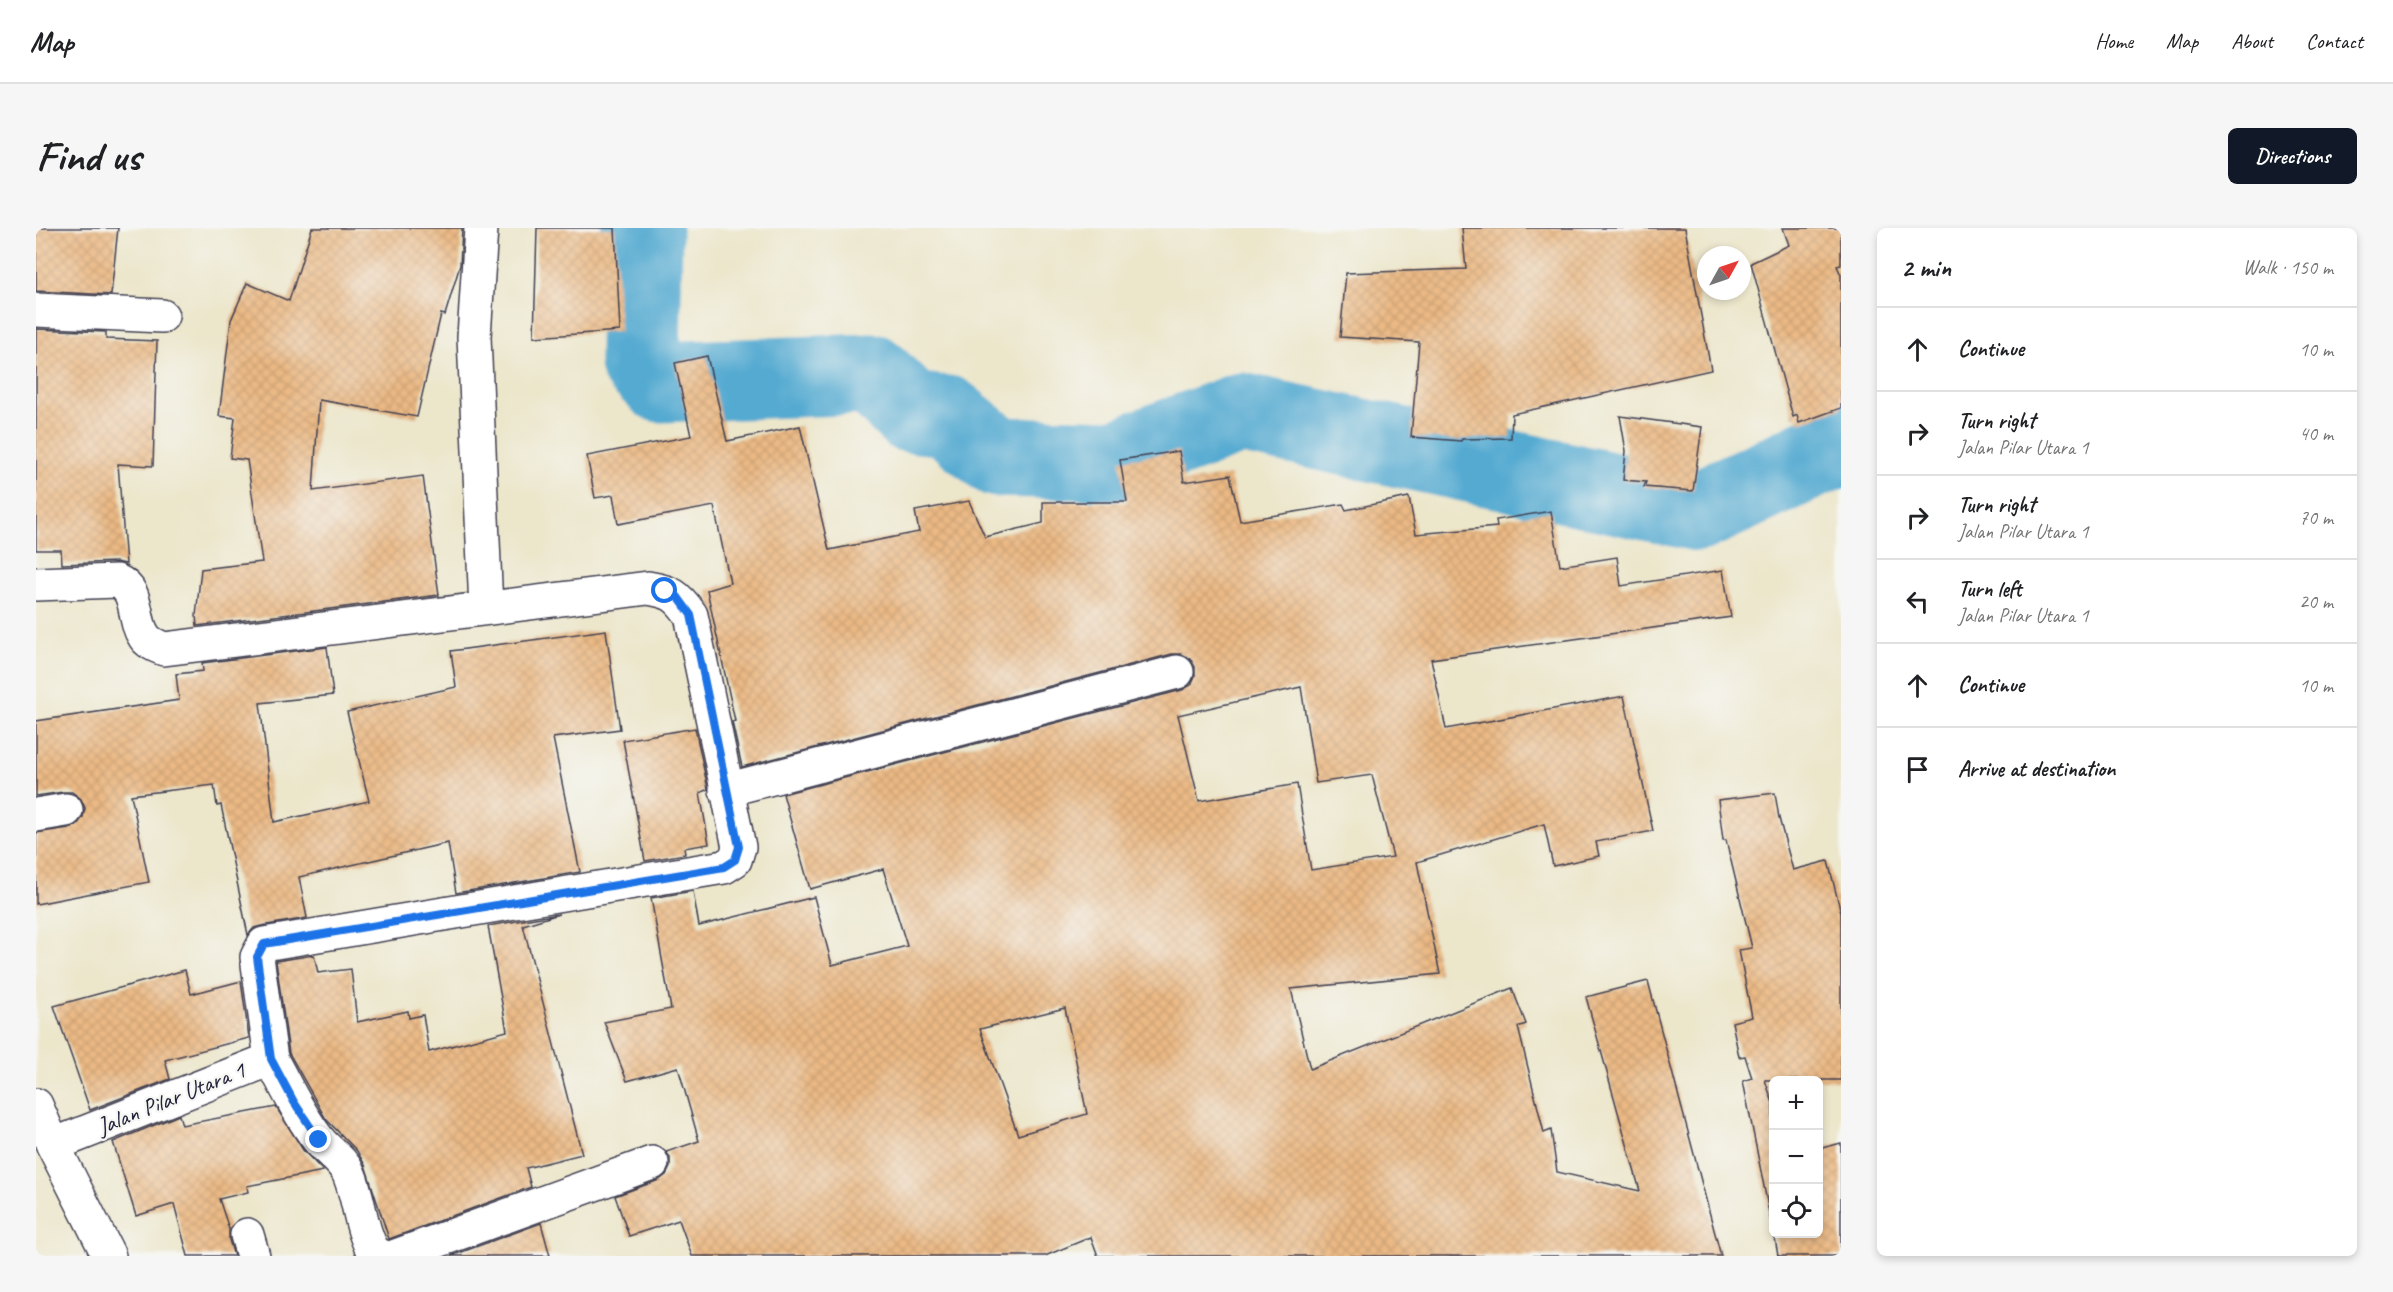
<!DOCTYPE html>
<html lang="en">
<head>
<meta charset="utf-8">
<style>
	:root { --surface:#fff; --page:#f6f6f6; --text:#202124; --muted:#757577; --line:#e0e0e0; --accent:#111827 }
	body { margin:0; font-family:Caveat,sans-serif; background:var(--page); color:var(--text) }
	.controls { position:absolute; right:18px; bottom:18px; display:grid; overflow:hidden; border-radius:9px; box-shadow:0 3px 9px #0003 }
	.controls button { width:54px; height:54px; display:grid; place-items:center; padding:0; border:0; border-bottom:2px solid var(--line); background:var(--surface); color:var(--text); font:30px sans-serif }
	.compass { position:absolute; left:1661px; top:18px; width:54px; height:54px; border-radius:50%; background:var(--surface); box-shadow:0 3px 9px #0003; rotate:50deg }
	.stop { position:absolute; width:18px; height:18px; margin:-14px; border:4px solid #1a73e8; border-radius:50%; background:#fff }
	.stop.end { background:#1a73e8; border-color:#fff; box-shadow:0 2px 6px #0008 }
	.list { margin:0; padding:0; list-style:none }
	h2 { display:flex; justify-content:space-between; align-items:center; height:78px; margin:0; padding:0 24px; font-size:26px }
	h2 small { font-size:20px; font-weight:400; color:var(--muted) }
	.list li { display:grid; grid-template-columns:39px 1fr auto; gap:18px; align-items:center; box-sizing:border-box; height:84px; padding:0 24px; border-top:2px solid var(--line) }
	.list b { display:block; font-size:22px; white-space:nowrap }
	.list p { margin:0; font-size:20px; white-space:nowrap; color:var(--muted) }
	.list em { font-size:20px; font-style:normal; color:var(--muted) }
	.icon { flex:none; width:33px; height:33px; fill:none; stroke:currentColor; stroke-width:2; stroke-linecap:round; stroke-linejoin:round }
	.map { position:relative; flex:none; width:1805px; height:1028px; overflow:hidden; border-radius:9px }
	header { display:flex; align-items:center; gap:36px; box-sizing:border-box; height:84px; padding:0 30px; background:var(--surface); border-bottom:2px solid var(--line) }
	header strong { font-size:28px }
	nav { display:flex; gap:33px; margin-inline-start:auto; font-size:21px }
	.intro { display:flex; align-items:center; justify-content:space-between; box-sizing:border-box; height:144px; padding:0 36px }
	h1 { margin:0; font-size:42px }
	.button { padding:15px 27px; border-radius:9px; background:var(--accent); color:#fff; font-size:21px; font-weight:700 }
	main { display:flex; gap:36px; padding:0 36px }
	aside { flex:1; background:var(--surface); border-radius:9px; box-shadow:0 3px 9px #0003 }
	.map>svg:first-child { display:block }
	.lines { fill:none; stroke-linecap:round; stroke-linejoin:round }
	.river { stroke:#55aad1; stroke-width:81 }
	.building { fill:url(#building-cross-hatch); fill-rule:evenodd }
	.minor-casing { stroke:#403f51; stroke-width:36 }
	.minor { stroke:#fff; stroke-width:33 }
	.route { stroke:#1a73e8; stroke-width:8 }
	.labels { text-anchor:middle; stroke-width:4.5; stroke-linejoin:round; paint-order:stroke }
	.street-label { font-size:24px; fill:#22223b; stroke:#f6f6f2 }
</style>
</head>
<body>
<header>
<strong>Map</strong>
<nav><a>Home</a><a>Map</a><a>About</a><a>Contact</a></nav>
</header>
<div class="intro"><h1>Find us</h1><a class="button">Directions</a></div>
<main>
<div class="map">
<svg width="1805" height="1028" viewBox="0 0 1805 1028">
	<defs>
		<pattern id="building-cross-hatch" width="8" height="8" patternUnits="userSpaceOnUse" patternTransform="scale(1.5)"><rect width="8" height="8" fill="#ebb984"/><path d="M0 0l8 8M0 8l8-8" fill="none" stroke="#c99f73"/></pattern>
	</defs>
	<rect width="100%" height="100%" fill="#f6f6f2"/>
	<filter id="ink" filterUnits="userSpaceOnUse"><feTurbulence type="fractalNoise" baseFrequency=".0167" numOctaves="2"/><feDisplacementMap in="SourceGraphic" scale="12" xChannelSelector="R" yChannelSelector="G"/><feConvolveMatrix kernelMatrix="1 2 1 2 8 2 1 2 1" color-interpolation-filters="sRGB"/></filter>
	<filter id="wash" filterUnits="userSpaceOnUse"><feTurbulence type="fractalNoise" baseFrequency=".008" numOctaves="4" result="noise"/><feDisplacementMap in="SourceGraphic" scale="24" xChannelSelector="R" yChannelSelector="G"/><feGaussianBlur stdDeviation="1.35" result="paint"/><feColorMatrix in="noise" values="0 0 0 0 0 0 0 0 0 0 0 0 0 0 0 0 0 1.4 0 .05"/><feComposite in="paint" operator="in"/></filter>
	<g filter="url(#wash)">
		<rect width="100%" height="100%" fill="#ece6cb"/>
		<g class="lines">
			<!-- river -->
			<path class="river" d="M 606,0 L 604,134 L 625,154 L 836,146 L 874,184 L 911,188 L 962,229 L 1079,232 L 1205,185 L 1662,283 L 1805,217"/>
		</g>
		<g id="blocks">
			<!-- building -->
			<g class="building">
				<path d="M 0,0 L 82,0 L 75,67 L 0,63 Z"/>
				<path d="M 276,0 L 426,0 L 424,37 L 409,87 L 405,86 L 381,189 L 283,172 L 277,263 L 387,248 L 403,367 L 161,398 L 160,388 L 165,341 L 226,334 L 211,232 L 194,230 L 199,190 L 183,188 L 195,92 L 211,55 L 253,73 Z"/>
				<path d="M 501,0 L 579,0 L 584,103 L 498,109 Z"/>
				<path d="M 1426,0 L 1649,0 L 1675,142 L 1476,186 L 1475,210 L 1426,211 L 1425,213 L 1375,209 L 1383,114 L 1304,109 L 1310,45 L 1430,41 Z"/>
				<path d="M 1747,0 L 1805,0 L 1805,37 L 1801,38 L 1805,47 L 1805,180 L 1763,195 L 1761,187 L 1757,189 L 1715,35 L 1753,17 Z"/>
				<path d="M 0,101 L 70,104 L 70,111 L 121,113 L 117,238 L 82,236 L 90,336 L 80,334 L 26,336 L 25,322 L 0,322 Z"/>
				<path d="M 671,128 L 691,213 L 764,198 L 793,322 L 883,304 L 879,283 L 933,273 L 949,309 L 1007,295 L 1007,274 L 1091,274 L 1084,232 L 1143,223 L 1148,254 L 1194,247 L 1204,293 L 1307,276 L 1310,282 L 1373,269 L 1380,306 L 1461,299 L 1460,292 L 1515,283 L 1524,338 L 1581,329 L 1585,358 L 1687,342 L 1695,389 L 1395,431 L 1410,501 L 1588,468 L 1617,603 L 1560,614 L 1563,628 L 1517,638 L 1508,596 L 1381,634 L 1404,746 L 1255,761 L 1274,841 L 1476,760 L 1490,796 L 1482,799 L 1508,905 L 1515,902 L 1521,944 L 1604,963 L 1550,769 L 1612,753 L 1685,1028 L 1062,1028 L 1055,1009 L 1009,1028 L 656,1028 L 643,992 L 593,1008 L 579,968 L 623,952 L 630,947 L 634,939 L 634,929 L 630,924 L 663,913 L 642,839 L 591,853 L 568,794 L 635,781 L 615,670 L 657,663 L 663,698 L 778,669 L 796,737 L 871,718 L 847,641 L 774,661 L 747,566 L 1146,462 L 1155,457 L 1159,448 L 1159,439 L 1154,430 L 1145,426 L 1136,426 L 706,539 L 696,494 L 699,493 L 671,362 L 694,355 L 678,278 L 582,296 L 577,267 L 559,270 L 551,228 L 655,208 L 639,135 ZM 1265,459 L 1280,555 L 1336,547 L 1357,629 L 1275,642 L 1261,556 L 1163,573 L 1142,487 ZM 1029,780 L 1051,886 L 982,907 L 944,801 Z"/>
				<path d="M 1584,188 L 1666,199 L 1657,263 L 1608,259 L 1610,254 L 1587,252 L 1590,223 Z"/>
				<path d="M 570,402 L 584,501 L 517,510 L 544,644 L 420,665 L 412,615 L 263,649 L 271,690 L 225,698 L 218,700 L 212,707 L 185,577 L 181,578 L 178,557 L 95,567 L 113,654 L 0,676 L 0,605 L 33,600 L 41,597 L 47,589 L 49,580 L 45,571 L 36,564 L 27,564 L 0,568 L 0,493 L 143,472 L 140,446 L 167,443 L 166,435 L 291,419 L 297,467 L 224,475 L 238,594 L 333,573 L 311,484 L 420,459 L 415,423 Z"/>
				<path d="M 659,500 L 672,561 L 664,565 L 673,616 L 648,620 L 649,626 L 609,633 L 587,512 Z"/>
				<path d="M 1739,565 L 1743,590 L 1757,642 L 1792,633 L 1805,685 L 1805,852 L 1729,852 L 1737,875 L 1737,1004 L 1707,853 L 1716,850 L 1709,828 L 1703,829 L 1696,794 L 1716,789 L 1703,722 L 1716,720 L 1690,612 L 1687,612 L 1682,572 Z"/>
				<path d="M 523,686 L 487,697 L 546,926 L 490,940 L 495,959 L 353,1011 L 329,937 L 321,923 L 290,891 L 253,825 L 240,733 L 278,727 L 282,745 L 315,741 L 321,794 L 372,783 L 373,790 L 387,787 L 393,824 L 471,803 L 452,698 Z"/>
				<path d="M 149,742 L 155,766 L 205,753 L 213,810 L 129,832 L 134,851 L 54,882 L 18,778 Z"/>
				<path d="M 240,879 L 267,922 L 287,943 L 211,958 L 212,964 L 183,971 L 193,1001 L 193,1012 L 198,1028 L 152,1028 L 138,976 L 100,988 L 77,914 L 143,887 L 146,897 Z"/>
				<path d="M 1805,915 L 1805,1028 L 1742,1028 L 1738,1005 L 1782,1005 L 1782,921 Z"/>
				<path d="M 505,995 L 514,1028 L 415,1028 Z"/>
			</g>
		</g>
	</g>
	<g filter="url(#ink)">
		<use href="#blocks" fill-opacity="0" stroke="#403f51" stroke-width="1.5"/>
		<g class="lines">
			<!-- minor casing -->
			<g class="minor-casing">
				<g id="minor">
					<path d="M 445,0 L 438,109 L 450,380"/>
					<path d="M 0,82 L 126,88"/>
					<path d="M 0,356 L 81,353 C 104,362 96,391 108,408 C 112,415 121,418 128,421 L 612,360 C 636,364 641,367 655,387 L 703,619 L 699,632 L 688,639 L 228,716 L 221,729 L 235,831 L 17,917"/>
					<path d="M 690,562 L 1141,444"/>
					<path d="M 0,587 L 30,582"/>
					<path d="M 235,831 C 250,858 263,887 282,911 C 292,924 306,931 313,946 C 324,972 324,1002 339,1026 L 346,1028"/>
					<path d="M 0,877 L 17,917 L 73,1028"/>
					<path d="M 211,1007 L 217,1028"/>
					<path d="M 360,1028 L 616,935"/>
				</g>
			</g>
			<!-- minor -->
			<use href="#minor" class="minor"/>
		</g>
	</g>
	<g class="lines" filter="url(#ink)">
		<!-- route -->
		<path class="route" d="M 283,912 L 258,874 L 235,831 L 221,729 L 228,716 L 688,639 L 699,632 L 703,619 L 655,387 L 642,369 L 629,363"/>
	</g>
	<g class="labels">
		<!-- street labels -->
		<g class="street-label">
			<text transform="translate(135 870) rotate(-22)" y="8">Jalan Pilar Utara 1</text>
		</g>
	</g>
</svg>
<div class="controls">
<button>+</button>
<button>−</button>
<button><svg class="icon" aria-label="locate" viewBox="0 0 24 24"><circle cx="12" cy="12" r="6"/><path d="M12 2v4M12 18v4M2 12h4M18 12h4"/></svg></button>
</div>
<svg class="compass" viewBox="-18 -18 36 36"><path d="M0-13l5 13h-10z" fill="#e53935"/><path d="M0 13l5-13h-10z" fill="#757577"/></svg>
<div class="stop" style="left:629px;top:363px"></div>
<div class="stop end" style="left:283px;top:912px"></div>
</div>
<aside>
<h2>2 min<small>Walk · 150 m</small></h2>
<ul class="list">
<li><svg class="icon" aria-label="ahead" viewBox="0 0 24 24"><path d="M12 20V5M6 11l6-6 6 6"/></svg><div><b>Continue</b></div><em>10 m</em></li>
<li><svg class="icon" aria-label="right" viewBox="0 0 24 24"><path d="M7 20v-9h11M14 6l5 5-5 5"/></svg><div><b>Turn right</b><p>Jalan Pilar Utara 1</p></div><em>40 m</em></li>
<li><svg class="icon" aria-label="right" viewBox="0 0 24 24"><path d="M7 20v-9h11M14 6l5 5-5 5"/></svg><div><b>Turn right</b><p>Jalan Pilar Utara 1</p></div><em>70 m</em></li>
<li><svg class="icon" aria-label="left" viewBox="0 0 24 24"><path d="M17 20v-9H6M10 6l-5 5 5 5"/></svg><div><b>Turn left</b><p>Jalan Pilar Utara 1</p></div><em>20 m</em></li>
<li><svg class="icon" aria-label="ahead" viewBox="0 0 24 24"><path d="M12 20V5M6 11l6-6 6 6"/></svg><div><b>Continue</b></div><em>10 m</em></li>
<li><svg class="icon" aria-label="arrive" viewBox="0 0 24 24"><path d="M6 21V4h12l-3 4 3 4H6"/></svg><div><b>Arrive at destination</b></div></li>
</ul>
</aside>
</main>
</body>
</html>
